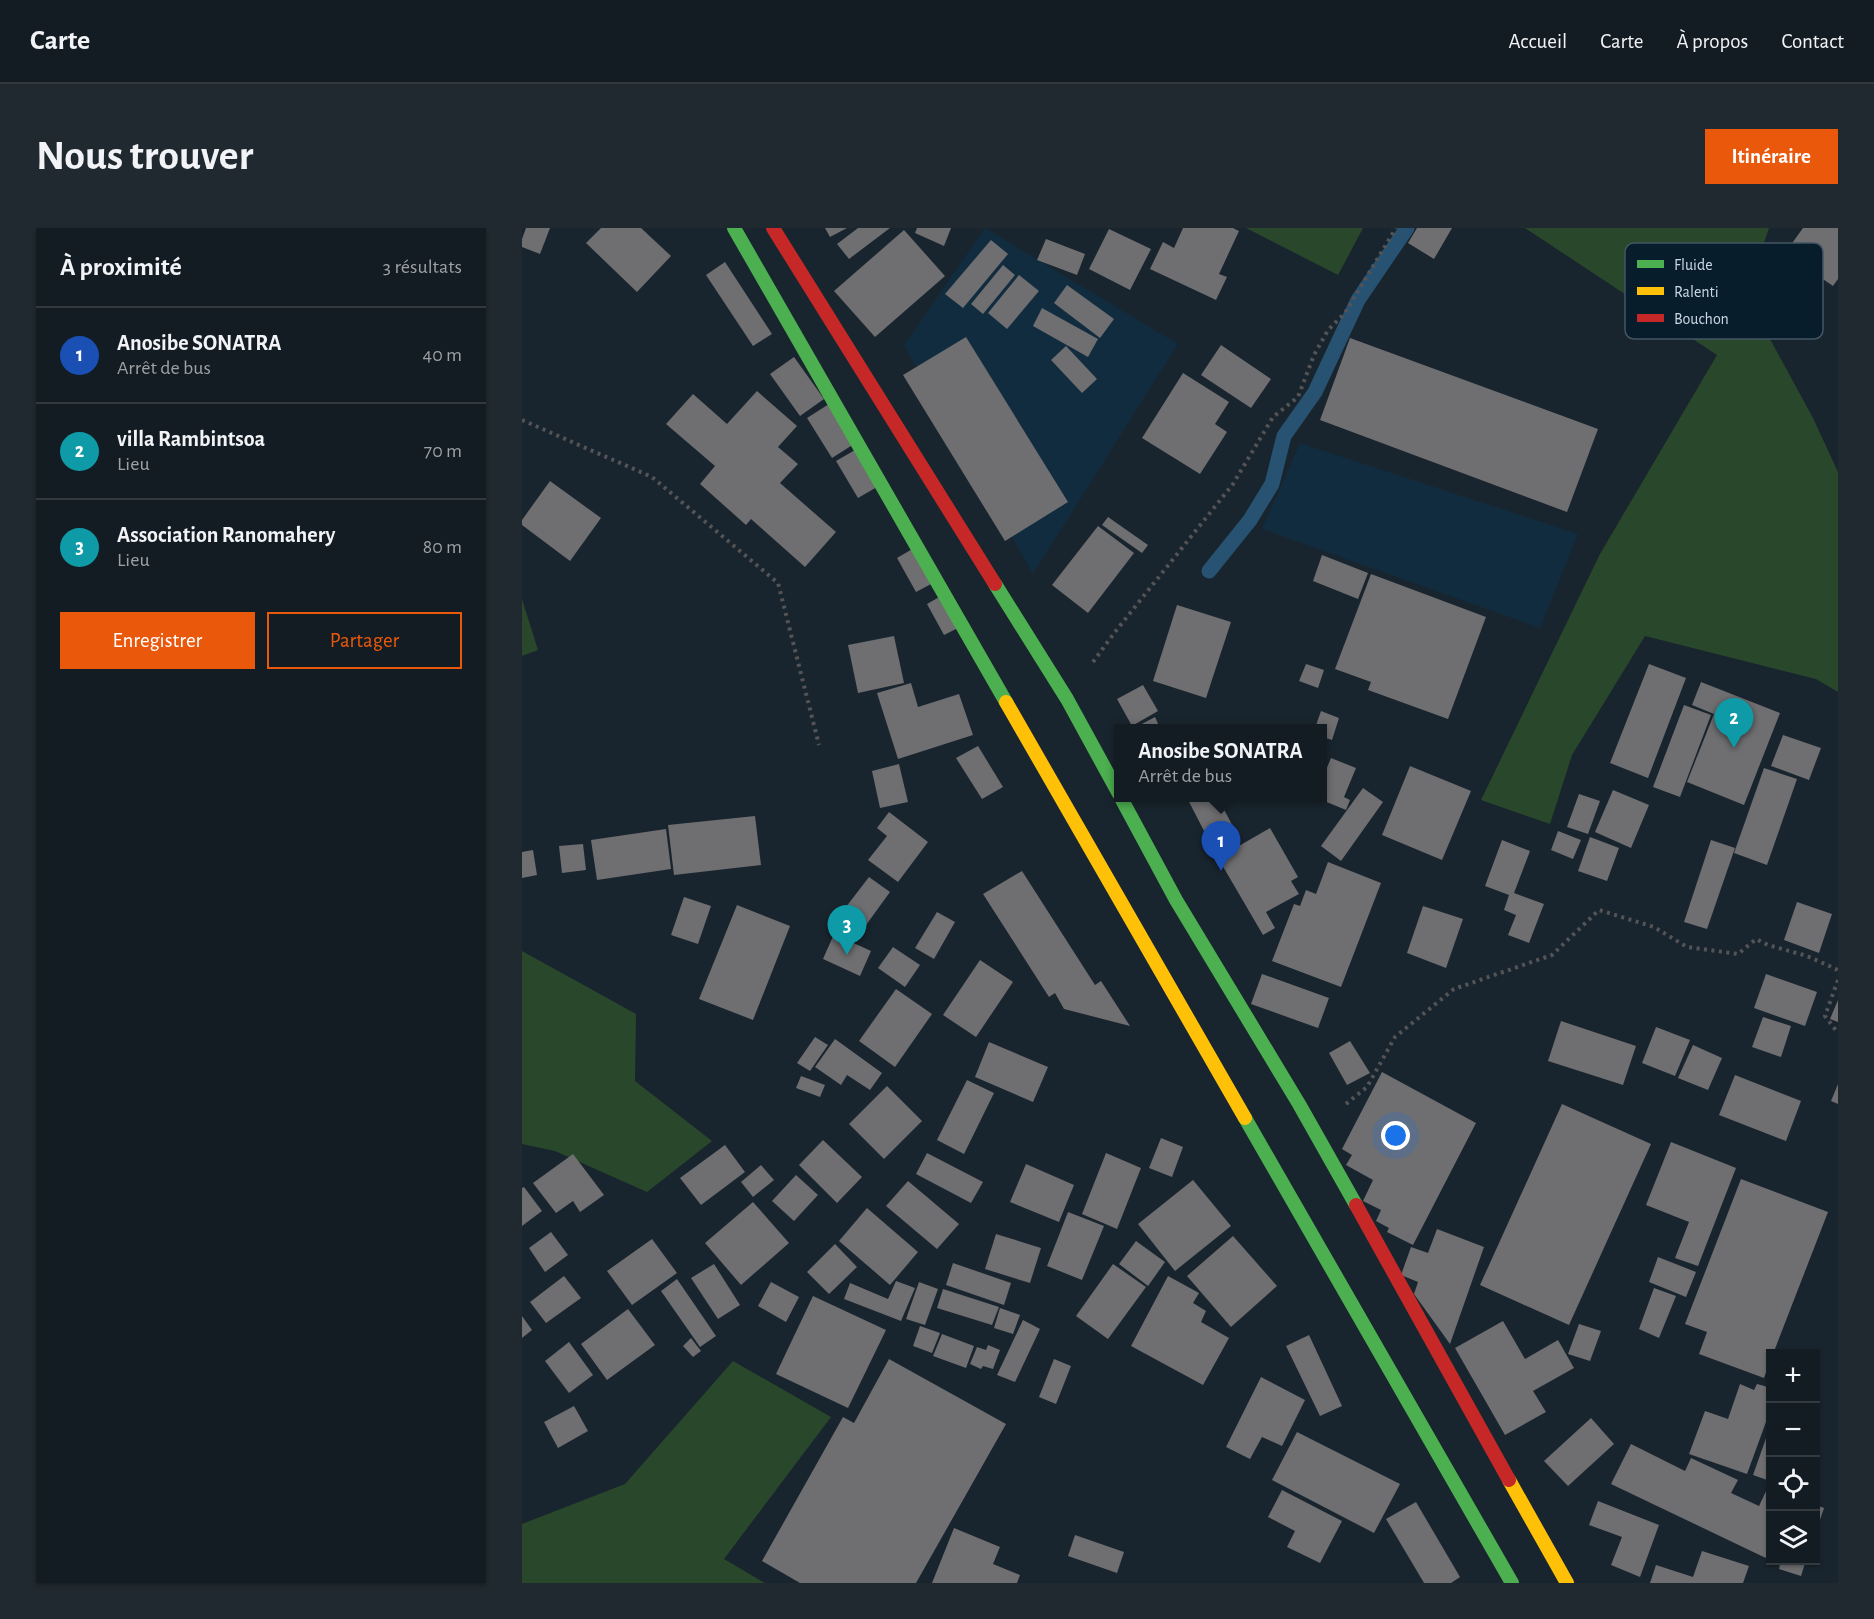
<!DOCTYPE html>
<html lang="fr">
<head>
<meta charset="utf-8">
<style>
	:root { --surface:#131c22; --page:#20292f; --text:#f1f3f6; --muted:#9da1a5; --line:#323a40; --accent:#ea580c }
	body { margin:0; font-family:"Alegreya Sans",sans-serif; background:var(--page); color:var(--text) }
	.controls { position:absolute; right:18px; bottom:18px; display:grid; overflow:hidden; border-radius:0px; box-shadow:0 2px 4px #0004 }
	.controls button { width:54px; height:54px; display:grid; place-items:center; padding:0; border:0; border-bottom:2px solid var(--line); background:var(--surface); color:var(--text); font:30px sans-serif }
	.you { position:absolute; left:874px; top:908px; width:21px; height:21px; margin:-15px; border:4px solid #fff; border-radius:50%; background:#1a73e8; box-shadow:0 0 0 9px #1a73e833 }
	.badge { display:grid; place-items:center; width:39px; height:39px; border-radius:50%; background:var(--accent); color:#fff; font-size:20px; font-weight:700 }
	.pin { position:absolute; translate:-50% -50px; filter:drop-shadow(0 2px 3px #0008) }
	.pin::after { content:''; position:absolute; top:32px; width:21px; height:18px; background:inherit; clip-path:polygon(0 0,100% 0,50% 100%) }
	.popup { position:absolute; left:592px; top:496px; width:213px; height:78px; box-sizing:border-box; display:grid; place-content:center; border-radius:0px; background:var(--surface); filter:drop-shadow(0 2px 4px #0005); font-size:20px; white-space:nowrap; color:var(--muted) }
	.popup b { font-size:22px; color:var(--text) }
	.popup::after { content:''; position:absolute; left:50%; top:100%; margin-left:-12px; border:12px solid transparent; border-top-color:var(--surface) }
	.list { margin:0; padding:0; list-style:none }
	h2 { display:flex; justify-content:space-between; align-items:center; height:78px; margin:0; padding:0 24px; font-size:26px }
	h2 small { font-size:20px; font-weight:400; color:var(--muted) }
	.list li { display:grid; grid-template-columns:39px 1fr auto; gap:18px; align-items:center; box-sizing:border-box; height:96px; padding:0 24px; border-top:2px solid var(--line) }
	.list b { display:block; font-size:22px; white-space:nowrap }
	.list p { margin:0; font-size:20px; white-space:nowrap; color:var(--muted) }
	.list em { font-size:20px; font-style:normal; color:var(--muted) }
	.actions { display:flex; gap:12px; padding:18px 24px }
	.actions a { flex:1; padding:14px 0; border:2px solid var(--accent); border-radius:0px; text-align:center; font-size:21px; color:var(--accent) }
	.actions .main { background:var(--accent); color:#fff }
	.icon { flex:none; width:33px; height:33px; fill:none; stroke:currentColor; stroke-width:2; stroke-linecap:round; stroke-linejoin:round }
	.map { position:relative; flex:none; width:1316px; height:1355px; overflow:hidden; border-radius:0px }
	header { display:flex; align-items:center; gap:36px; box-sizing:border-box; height:84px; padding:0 30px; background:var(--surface); border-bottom:2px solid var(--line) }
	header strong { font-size:28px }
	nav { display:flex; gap:33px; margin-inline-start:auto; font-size:21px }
	.intro { display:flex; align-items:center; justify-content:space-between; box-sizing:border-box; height:144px; padding:0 36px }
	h1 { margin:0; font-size:42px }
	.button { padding:15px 27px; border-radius:0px; background:var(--accent); color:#fff; font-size:21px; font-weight:700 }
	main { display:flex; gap:36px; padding:0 36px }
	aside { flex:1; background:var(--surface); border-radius:0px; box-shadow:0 2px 4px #0004 }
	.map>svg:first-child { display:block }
	.built { fill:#122c3f }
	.green { fill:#29472b }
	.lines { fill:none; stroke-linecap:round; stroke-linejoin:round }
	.stream { stroke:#285271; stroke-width:15 }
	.building { fill:#6f6e71 }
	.path { stroke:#545456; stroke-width:4; stroke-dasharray:3 4.5; stroke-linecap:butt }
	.fast { stroke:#4caf50; stroke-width:14 }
	.slow { stroke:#ffc107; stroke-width:14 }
	.jam { stroke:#c62828; stroke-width:14 }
	.key { fill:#081d2c; stroke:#425563; stroke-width:1.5 }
	.key-label { font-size:16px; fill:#cbd7e2 }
</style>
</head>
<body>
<header>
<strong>Carte</strong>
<nav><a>Accueil</a><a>Carte</a><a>À propos</a><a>Contact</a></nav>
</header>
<div class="intro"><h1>Nous trouver</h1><a class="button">Itinéraire</a></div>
<main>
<aside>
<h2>À proximité<small>3 résultats</small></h2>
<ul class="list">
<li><span class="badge" style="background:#1a4fb4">1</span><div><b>Anosibe SONATRA</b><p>Arrêt de bus</p></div><em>40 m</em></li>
<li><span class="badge" style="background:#0f9aa8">2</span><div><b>villa Rambintsoa</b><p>Lieu</p></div><em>70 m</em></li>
<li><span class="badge" style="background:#0f9aa8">3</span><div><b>Association Ranomahery</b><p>Lieu</p></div><em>80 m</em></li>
</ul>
<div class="actions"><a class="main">Enregistrer</a><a>Partager</a></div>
</aside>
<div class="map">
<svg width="1316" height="1355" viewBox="0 0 1316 1355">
	<rect width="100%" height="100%" fill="#19252e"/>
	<!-- built -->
	<g class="built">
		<path d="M 463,0 L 656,116 L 511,346 L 382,117 Z"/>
		<path d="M 778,215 L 1056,306 L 1018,400 L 740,301 Z"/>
	</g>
	<!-- green -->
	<g class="green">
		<path d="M 724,0 L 841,0 L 816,47 Z"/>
		<path d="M 1003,0 L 1247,0 L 1224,67 L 1291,190 L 1316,244 L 1316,464 L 1294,451 L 1123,408 L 1050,527 L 1028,596 L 959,572 L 1078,326 L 1195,127 Z"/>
		<path d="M 0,371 L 16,422 L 0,428 Z"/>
		<path d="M 0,723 L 114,786 L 113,853 L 190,913 L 125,964 L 33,923 L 0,916 Z"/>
		<path d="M 211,1133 L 309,1189 L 202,1331 L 243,1355 L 0,1355 L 0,1296 L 103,1256 Z"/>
	</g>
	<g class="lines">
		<!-- stream -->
		<path class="stream" d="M 687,343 L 728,292 L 750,256 L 762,208 L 793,164 L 836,72 L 885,0"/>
	</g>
	<!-- building -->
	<g class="building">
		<path d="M 4,0 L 28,0 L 18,26 L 0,19 L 0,11 Z"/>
		<path d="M 79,0 L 119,0 L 149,28 L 115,64 L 64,15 Z"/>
		<path d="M 303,0 L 325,0 L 308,9 Z"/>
		<path d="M 336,0 L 368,0 L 327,31 L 315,16 Z"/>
		<path d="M 395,0 L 429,0 L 422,18 L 393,5 Z"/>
		<path d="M 661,0 L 711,0 L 717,3 L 697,46 L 705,49 L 694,72 L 628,41 L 641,14 L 652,20 Z"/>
		<path d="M 895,0 L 930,0 L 912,31 L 886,15 Z"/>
		<path d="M 1281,0 L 1316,0 L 1316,51 L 1311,58 L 1263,25 Z"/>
		<path d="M 587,1 L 629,21 L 608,62 L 567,41 Z"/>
		<path d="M 382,2 L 423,48 L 353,109 L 312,63 Z"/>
		<path d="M 524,11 L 563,26 L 555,47 L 515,32 Z"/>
		<path d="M 469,12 L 486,26 L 441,80 L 423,66 Z"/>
		<path d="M 203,34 L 250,106 L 231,118 L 184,47 Z"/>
		<path d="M 481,37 L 493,47 L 461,86 L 449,76 Z"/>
		<path d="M 497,47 L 517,63 L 485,101 L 466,85 Z"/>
		<path d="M 545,57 L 592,91 L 578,110 L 532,75 Z"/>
		<path d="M 520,80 L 576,111 L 566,129 L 511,98 Z"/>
		<path d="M 444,109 L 546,274 L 483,313 L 381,147 Z"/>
		<path d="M 828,110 L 1076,201 L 1045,284 L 798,192 Z"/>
		<path d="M 699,117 L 749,151 L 729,180 L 679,147 Z"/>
		<path d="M 544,118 L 575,151 L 560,165 L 529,132 Z"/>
		<path d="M 272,129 L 302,171 L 278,188 L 248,146 Z"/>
		<path d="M 661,145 L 707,174 L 693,196 L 705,204 L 678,246 L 620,210 Z"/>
		<path d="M 235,163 L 275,198 L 256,219 L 276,236 L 258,255 L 314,304 L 283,339 L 229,291 L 224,297 L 178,256 L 193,238 L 144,196 L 171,166 L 205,196 Z"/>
		<path d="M 307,176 L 332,216 L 310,230 L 285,190 Z"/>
		<path d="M 333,222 L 355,259 L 336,270 L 314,233 Z"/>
		<path d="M 28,253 L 79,290 L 48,333 L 0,297 L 0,292 Z"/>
		<path d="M 586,289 L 626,317 L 620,325 L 580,297 Z"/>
		<path d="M 576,298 L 612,325 L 566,385 L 530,357 Z"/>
		<path d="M 392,320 L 411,355 L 394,364 L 375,330 Z"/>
		<path d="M 800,327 L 846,345 L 836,371 L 791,353 Z"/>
		<path d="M 849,346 L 964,389 L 926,491 L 846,462 L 849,454 L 813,441 Z"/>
		<path d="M 419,368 L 436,400 L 422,407 L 405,376 Z"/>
		<path d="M 655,377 L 709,394 L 684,470 L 631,453 Z"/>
		<path d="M 372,408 L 382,455 L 336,465 L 326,417 Z"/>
		<path d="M 784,436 L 802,442 L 796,460 L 777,453 Z"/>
		<path d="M 1127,436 L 1164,450 L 1126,550 L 1088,535 Z"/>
		<path d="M 1179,454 L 1258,485 L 1222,577 L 1165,554 L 1192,486 L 1170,477 Z"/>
		<path d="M 389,455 L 396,479 L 437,466 L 451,507 L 376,531 L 355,465 Z"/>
		<path d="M 621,457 L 636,483 L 610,498 L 595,471 Z"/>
		<path d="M 1162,477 L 1189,487 L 1158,569 L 1131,559 Z"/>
		<path d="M 799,483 L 817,490 L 810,512 L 801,509 L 801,500 L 793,500 Z"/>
		<path d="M 633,489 L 638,500 L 618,500 L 616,498 Z"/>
		<path d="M 1261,507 L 1299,520 L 1287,552 L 1249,538 Z"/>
		<path d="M 456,518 L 481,559 L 460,571 L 434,530 Z"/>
		<path d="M 809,530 L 834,540 L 822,569 L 828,572 L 824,582 L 795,570 L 801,570 L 801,549 Z"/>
		<path d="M 377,536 L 386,574 L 358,580 L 350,543 Z"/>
		<path d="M 888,538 L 949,563 L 920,632 L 860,607 Z"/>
		<path d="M 1242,540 L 1275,551 L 1245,637 L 1212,625 Z"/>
		<path d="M 841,560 L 861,574 L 819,633 L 799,618 Z"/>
		<path d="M 1091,562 L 1127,577 L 1109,620 L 1073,604 Z"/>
		<path d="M 1057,566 L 1078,573 L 1066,606 L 1045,599 Z"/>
		<path d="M 665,570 L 696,570 L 718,612 L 694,626 Z"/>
		<path d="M 367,584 L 406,614 L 376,654 L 346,632 L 365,608 L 355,600 Z"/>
		<path d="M 233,588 L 239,637 L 152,647 L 146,597 Z"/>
		<path d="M 748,600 L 776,649 L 769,653 L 777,666 L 744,684 L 753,700 L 741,707 L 696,630 Z"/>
		<path d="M 144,601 L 149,641 L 75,652 L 69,612 Z"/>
		<path d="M 1036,603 L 1059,612 L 1051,631 L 1029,622 Z"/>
		<path d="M 1068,609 L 1097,620 L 1085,653 L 1056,643 Z"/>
		<path d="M 980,612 L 1008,623 L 992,665 L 1022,676 L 1007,715 L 986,707 L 994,687 L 982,682 L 987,667 L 963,658 Z"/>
		<path d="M 1189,612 L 1213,620 L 1185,701 L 1162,694 Z"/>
		<path d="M 61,616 L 64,642 L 40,645 L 37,618 Z"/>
		<path d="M 11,622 L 15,647 L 0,650 L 0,624 Z"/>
		<path d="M 806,634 L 859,655 L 819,759 L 750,733 L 772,676 L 778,678 L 784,662 L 794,666 Z"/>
		<path d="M 500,643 L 573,757 L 579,753 L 608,798 L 542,781 L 533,765 L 527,769 L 461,666 Z"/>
		<path d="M 347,649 L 368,664 L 339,704 L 317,688 Z"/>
		<path d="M 162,669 L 189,678 L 176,716 L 149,707 Z"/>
		<path d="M 1275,674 L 1310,686 L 1297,725 L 1262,712 Z"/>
		<path d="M 215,677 L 268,698 L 231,792 L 177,771 Z"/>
		<path d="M 901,678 L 941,691 L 924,740 L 885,725 Z"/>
		<path d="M 415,684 L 433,694 L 412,731 L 393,720 Z"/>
		<path d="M 312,706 L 349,723 L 338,748 L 301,731 Z"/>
		<path d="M 371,719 L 398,737 L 383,759 L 356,740 Z"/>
		<path d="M 458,732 L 491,754 L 454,809 L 421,787 Z"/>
		<path d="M 740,746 L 807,770 L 796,800 L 729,776 Z"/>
		<path d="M 1244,746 L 1295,764 L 1283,798 L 1232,780 Z"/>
		<path d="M 374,761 L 410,786 L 373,839 L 337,813 Z"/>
		<path d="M 1316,772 L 1316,794 L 1308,791 Z"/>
		<path d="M 1241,789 L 1269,798 L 1259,829 L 1230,819 Z"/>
		<path d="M 1039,793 L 1114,818 L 1101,857 L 1026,833 Z"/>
		<path d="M 1134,799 L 1168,812 L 1153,848 L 1120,835 Z"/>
		<path d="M 293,809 L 306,817 L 288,843 L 275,835 Z"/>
		<path d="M 313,811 L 360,845 L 348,862 L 325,847 L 319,857 L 293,839 Z"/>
		<path d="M 828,813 L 848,845 L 825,857 L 807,825 Z"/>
		<path d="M 467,814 L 526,839 L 511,874 L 453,849 Z"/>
		<path d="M 1171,817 L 1200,830 L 1186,862 L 1156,850 Z"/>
		<path d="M 860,844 L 954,895 L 891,1017 L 865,1004 L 867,1000 L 854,993 L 859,982 L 841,973 L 851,952 L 824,937 L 830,927 L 820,921 Z"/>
		<path d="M 1213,847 L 1279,873 L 1264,913 L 1197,887 Z"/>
		<path d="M 279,848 L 303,857 L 298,869 L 274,860 Z"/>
		<path d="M 445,852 L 472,865 L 442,926 L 415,912 Z"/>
		<path d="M 1316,856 L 1316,876 L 1309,873 Z"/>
		<path d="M 365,858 L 400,893 L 362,931 L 327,896 Z"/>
		<path d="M 1040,876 L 1129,916 L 1047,1097 L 958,1057 Z"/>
		<path d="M 639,910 L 661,919 L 650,949 L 627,940 Z"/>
		<path d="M 301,912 L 340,949 L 315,975 L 277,937 Z"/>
		<path d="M 1149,914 L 1214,940 L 1176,1038 L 1153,1030 L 1167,994 L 1124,977 Z"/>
		<path d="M 203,917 L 223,944 L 179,977 L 158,950 Z"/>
		<path d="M 405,925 L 461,954 L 449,975 L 394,946 Z"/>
		<path d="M 584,925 L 619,940 L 595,1001 L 560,986 Z"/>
		<path d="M 51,926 L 82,967 L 58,984 L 51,973 L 34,985 L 11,955 Z"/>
		<path d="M 504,936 L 552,957 L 537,994 L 488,974 Z"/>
		<path d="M 239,937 L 252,952 L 231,969 L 219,954 Z"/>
		<path d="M 274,947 L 296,967 L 272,993 L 250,973 Z"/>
		<path d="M 1219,951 L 1306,984 L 1251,1126 L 1248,1126 L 1248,1133 L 1242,1150 L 1177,1126 L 1185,1104 L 1163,1096 Z"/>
		<path d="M 671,952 L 709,998 L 653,1043 L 616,996 Z"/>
		<path d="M 386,953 L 437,996 L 415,1021 L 364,978 Z"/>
		<path d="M 2,959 L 20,983 L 0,998 L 0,960 Z"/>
		<path d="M 231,974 L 267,1015 L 219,1057 L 183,1015 Z"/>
		<path d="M 345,980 L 396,1024 L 368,1057 L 317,1013 Z"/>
		<path d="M 546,984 L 582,998 L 560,1052 L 525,1038 Z"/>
		<path d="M 915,1001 L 962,1019 L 928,1116 L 892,1066 L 896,1054 L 879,1047 L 889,1019 L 906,1025 Z"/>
		<path d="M 29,1004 L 46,1027 L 23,1044 L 7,1020 Z"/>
		<path d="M 474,1006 L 519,1020 L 508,1055 L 463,1041 Z"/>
		<path d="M 711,1008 L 755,1058 L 709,1099 L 665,1048 Z"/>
		<path d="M 130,1011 L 155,1045 L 110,1077 L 85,1043 Z"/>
		<path d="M 614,1013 L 643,1034 L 626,1058 L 597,1036 Z"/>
		<path d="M 313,1016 L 335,1039 L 307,1066 L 285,1044 Z"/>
		<path d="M 1136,1029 L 1174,1044 L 1164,1069 L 1127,1054 Z"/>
		<path d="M 431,1035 L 489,1055 L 482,1077 L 424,1057 Z"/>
		<path d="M 192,1036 L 218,1077 L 196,1091 L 169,1050 Z"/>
		<path d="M 591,1036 L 624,1059 L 586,1111 L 554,1088 Z"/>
		<path d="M 42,1048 L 59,1070 L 24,1095 L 8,1074 Z"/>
		<path d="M 646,1048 L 677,1065 L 671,1075 L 684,1083 L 679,1094 L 707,1110 L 681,1157 L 609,1118 Z"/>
		<path d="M 155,1051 L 194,1108 L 178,1119 L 139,1063 Z"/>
		<path d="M 374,1053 L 393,1060 L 379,1093 L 322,1071 L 328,1055 L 366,1071 Z"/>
		<path d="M 249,1054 L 277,1069 L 264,1094 L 236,1078 Z"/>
		<path d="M 397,1054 L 416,1061 L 403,1097 L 384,1091 Z"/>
		<path d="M 1132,1060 L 1154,1068 L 1137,1110 L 1117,1101 Z"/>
		<path d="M 421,1061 L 477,1079 L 470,1097 L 415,1080 Z"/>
		<path d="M 291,1068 L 364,1102 L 326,1180 L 254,1146 Z"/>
		<path d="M 478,1080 L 498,1087 L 491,1106 L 472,1100 Z"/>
		<path d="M 106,1081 L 133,1117 L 85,1152 L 59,1116 Z"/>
		<path d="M 0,1088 L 10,1102 L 0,1110 Z"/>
		<path d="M 501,1092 L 518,1101 L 493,1154 L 475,1147 Z"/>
		<path d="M 981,1093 L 1003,1131 L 1036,1112 L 1052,1140 L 1011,1163 L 1024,1184 L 983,1207 L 933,1120 Z"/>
		<path d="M 1057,1096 L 1079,1103 L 1068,1133 L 1046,1126 Z"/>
		<path d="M 398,1098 L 418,1105 L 410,1125 L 391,1118 Z"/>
		<path d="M 420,1106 L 452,1118 L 444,1140 L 411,1128 Z"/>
		<path d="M 787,1107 L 820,1178 L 798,1188 L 764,1118 Z"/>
		<path d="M 169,1110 L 179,1123 L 171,1129 L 161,1118 Z"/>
		<path d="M 47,1114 L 71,1147 L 47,1165 L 23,1133 Z"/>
		<path d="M 466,1117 L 478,1122 L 471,1141 L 461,1138 L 459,1141 L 448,1136 L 455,1119 L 464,1122 Z"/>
		<path d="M 367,1131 L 484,1196 L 394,1355 L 278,1355 L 240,1333 L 321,1189 L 332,1195 Z"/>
		<path d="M 532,1131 L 549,1138 L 534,1176 L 517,1169 Z"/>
		<path d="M 739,1149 L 783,1172 L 760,1218 L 740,1209 L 728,1231 L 704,1219 Z"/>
		<path d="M 1248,1153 L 1248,1183 L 1225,1246 L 1167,1226 L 1183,1183 L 1206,1191 L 1218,1156 L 1232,1162 L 1235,1156 L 1246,1159 Z"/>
		<path d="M 52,1178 L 66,1203 L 36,1220 L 22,1194 Z"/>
		<path d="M 1069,1190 L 1092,1216 L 1046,1258 L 1022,1233 Z"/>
		<path d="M 1248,1199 L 1248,1253 L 1231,1247 Z"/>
		<path d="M 775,1204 L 878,1256 L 852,1305 L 750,1252 Z"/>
		<path d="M 1109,1216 L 1163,1243 L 1169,1230 L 1216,1252 L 1209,1265 L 1237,1278 L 1246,1259 L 1248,1261 L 1248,1332 L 1089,1256 Z"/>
		<path d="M 760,1262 L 820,1293 L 798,1335 L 765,1319 L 773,1303 L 746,1289 Z"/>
		<path d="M 1076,1273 L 1137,1297 L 1118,1349 L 1089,1337 L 1100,1309 L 1067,1297 Z"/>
		<path d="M 894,1274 L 938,1349 L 929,1355 L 902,1355 L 864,1291 Z"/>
		<path d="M 1294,1277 L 1302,1280 L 1294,1304 Z"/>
		<path d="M 432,1300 L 478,1319 L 471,1336 L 498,1347 L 495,1355 L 410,1355 Z"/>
		<path d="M 553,1307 L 602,1324 L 595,1345 L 546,1328 Z"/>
		<path d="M 1180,1323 L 1227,1338 L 1221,1355 L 1128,1355 L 1134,1337 L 1171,1349 Z"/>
		<path d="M 1259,1332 L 1284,1332 L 1279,1348 L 1257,1341 Z"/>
	</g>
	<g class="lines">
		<!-- path -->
		<g class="path">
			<path d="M 0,192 L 130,249 L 256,355 L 297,517"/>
			<path d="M 571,434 L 593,404 L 711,256 L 751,189 L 776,169 L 792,127 L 806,102 L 823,85 L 874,0"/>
			<path d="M 1316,752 L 1303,788 L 1316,805"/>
			<path d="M 824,876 L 845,859 L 873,809 L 932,761 L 1030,727 L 1077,682 L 1132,699 L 1165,719 L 1216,726 L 1234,711 L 1246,717 L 1285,728 L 1314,741 L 1316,745"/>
		</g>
		<!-- fast -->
		<g class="fast">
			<path d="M 212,0 L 484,474"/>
			<path d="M 473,356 L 545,471 L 597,566"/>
			<path d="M 599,570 L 654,672 L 777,876 L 834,977"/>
			<path d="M 723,890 L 990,1355"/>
		</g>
		<!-- slow -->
		<g class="slow">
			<path d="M 484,474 L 723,890"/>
			<path d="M 987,1252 L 1045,1355"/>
		</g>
		<!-- jam -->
		<g class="jam">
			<path d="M 251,0 L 473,356"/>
			<path d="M 834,977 L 987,1252"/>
		</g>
	</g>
	<!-- legend -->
	<rect x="1103" y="15" width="198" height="96" rx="9" class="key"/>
	<rect x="1115" y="32" width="27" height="8" fill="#4caf50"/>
	<rect x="1115" y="59" width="27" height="8" fill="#ffc107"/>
	<rect x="1115" y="86" width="27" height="8" fill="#c62828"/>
	<g class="key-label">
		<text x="1152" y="42">Fluide</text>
		<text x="1152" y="69">Ralenti</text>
		<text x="1152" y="96">Bouchon</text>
	</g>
</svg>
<div class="controls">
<button>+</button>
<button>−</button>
<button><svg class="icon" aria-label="locate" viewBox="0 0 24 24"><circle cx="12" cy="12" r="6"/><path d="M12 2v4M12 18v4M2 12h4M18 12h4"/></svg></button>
<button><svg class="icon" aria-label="layers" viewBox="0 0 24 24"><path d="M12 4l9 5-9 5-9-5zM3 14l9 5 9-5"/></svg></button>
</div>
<div class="you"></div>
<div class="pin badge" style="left:699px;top:643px;background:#1a4fb4">1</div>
<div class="popup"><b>Anosibe SONATRA</b>Arrêt de bus</div>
<div class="pin badge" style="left:1212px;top:520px;background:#0f9aa8">2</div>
<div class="pin badge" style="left:325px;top:727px;background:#0f9aa8">3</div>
</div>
</main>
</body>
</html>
